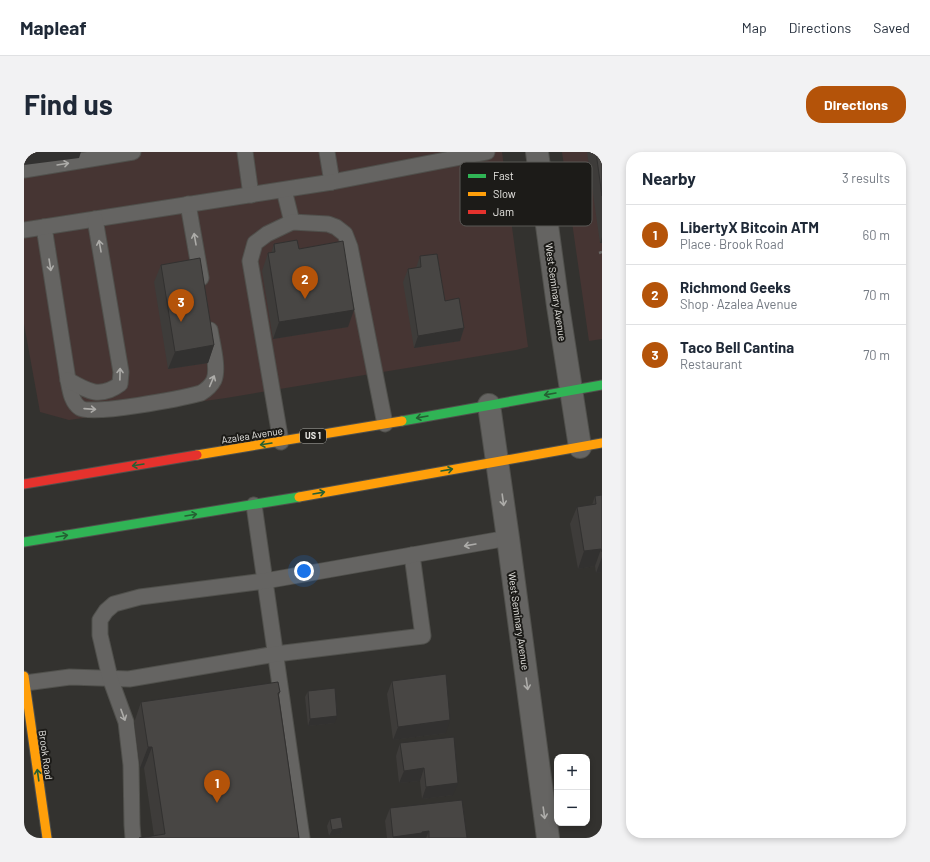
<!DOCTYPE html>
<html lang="en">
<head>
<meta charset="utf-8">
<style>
	:root { --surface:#fff; --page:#f2f2f3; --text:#1f2937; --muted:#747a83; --line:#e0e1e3; --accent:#b45309 }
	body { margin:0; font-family:Barlow,sans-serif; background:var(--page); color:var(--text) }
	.controls { position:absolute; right:12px; bottom:12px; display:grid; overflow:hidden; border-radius:8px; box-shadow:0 2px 6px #0003 }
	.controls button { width:36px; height:36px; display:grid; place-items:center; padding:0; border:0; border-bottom:1px solid var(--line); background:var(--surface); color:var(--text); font:20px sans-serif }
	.you { position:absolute; left:280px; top:419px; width:14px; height:14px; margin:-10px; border:3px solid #fff; border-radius:50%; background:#1a73e8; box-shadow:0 0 0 6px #1a73e833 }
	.badge { display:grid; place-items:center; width:26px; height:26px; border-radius:50%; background:var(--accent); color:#fff; font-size:13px; font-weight:700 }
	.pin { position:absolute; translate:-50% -33px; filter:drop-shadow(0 1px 2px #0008) }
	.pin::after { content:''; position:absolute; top:21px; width:14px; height:12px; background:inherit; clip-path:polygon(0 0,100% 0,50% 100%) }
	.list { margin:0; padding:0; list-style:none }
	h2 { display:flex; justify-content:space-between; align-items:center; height:52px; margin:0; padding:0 16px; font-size:17px }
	h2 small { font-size:13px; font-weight:400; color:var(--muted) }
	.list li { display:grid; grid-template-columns:26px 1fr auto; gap:12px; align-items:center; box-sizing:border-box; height:60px; padding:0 16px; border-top:1px solid var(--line) }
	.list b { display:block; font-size:15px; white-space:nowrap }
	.list p { margin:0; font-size:13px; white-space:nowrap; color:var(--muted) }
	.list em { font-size:13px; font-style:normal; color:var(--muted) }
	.map { position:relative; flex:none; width:578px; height:686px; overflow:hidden; border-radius:16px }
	header { display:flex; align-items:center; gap:24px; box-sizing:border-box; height:56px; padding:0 20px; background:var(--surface); border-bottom:1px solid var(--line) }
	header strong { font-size:19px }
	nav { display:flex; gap:22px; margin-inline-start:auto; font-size:14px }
	.intro { display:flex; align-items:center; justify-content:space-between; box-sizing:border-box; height:96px; padding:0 24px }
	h1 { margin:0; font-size:28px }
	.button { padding:10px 18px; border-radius:16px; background:var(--accent); color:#fff; font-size:14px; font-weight:700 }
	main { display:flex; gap:24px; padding:0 24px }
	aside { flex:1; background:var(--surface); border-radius:16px; box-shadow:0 2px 6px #0003 }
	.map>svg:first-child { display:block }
	.commercial { fill:#463533 }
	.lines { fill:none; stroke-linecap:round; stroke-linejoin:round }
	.lane-casing { stroke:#50504c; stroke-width:17 }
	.street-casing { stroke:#50504c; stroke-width:24 }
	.fast-casing { stroke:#50504c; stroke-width:11 }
	.slow-casing { stroke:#50504c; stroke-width:11 }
	.jam-casing { stroke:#50504c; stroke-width:11 }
	.path { stroke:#696866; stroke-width:2.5; stroke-dasharray:4 2; stroke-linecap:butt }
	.lane { stroke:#656462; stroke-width:15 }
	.street { stroke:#656462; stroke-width:22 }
	.fast { stroke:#30b455; stroke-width:9 }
	.slow { stroke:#ff9f0a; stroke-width:9 }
	.jam { stroke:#e5322d; stroke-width:9 }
	.wall { fill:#3e3c3a }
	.shaded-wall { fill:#323130 }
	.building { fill:#484644; stroke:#323130 }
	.oneway { stroke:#adaca9 }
	.oneway2 { stroke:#256033 }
	.labels { text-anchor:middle; stroke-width:4; stroke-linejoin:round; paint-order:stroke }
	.shield { fill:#1c1b18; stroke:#abaaa6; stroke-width:1 }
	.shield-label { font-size:9px; font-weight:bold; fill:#e8e7e3 }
	.street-label { font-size:10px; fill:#e8e7e3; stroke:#1c1b18 }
	.key { fill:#1c1b18; stroke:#595855; stroke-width:1 }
	.key-label { font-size:11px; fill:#e8e7e3 }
</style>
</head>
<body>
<header>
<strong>Mapleaf</strong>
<nav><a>Map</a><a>Directions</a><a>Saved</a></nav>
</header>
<div class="intro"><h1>Find us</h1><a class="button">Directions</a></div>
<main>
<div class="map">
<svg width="578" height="686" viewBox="0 0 578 686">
	<rect width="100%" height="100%" fill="#33322f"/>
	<!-- commercial -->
	<g class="commercial">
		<path d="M 0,0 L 478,0 L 504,195 L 492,198 L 202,246 L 45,268 L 16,260 L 0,172 Z"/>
		<path d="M 538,0 L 578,0 L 578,187 L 565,189 Z"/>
	</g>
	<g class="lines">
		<!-- lane casing -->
		<g class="lane-casing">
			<g id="lane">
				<path d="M 221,0 L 227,43"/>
				<path d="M 303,0 L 308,30"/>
				<path d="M 0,18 L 109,0"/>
				<path d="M 260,38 L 268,70"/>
				<path d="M 164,52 L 177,126"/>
				<path d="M 20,75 L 44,228 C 46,237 47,250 56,256 C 68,264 159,246 177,241 C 182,238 187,234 190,228 C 195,216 188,191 186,178"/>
				<path d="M 0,78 L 308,30 L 463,0"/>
				<path d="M 44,228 C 63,239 76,247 96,232 L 97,220 L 71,67"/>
				<path d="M 257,290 L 226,109 L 231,91 L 243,82 L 268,70 L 304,72 L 312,75 L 321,82 L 326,95 L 361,272"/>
				<path d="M 230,353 L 278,686"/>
				<path d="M 1,531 L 46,525 L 105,527 L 252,502 L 399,484 L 388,403"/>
				<path d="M 109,686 L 108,673 L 107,613 L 102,570 L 86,526 L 76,483 L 76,468 L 82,459 L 90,452 L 116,445 L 241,429 L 484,386"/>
			</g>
		</g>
		<!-- street casing -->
		<g class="street-casing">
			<g id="street">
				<path d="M 513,0 L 534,154 L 556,295"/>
				<path d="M 465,253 L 484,386 L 524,686"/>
			</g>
		</g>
		<!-- fast casing -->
		<g class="fast-casing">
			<g id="fast">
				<path d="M 378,269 L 578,233"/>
				<path d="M 0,390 L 275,345"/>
			</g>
		</g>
		<!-- slow casing -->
		<g class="slow-casing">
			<g id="slow">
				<path d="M 173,303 L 378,269"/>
				<path d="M 275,345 L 578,291"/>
				<path d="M 0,524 L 23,686"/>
			</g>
		</g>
		<!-- jam casing -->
		<g class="jam-casing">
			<path id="jam" d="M 0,332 L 173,303"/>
		</g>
		<!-- path -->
		<path class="path" d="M 575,101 L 578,100"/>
		<!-- lane -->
		<use href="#lane" class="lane"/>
		<!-- street -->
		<use href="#street" class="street"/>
		<!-- fast -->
		<use href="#fast" class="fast"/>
		<!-- slow -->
		<use href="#slow" class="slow"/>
		<!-- jam -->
		<use href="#jam" class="jam"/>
	</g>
	<!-- wall -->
	<g class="wall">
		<path d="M 563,0 L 578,0 L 578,91 L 576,91 Z"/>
		<path d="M 250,92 L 275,97 L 324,175 L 249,187 L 238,119 L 244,101 L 247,101 Z"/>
		<path d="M 396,104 L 421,149 L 440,176 L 436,189 L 390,196 L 379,130 L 384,117 L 392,116 Z"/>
		<path d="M 137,113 L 190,193 L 184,211 L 144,217 L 130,130 Z"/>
		<path d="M 578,343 L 578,420 L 572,421 L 571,414 L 554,417 L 546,372 L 553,355 L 568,353 L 571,344 Z"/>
		<path d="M 368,529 L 422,581 L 369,588 L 363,542 Z"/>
		<path d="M 284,539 L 311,571 L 284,574 L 281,545 Z"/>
		<path d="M 256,540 L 255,543 L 275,686 L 130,684 L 120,616 L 116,616 L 110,571 L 117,550 Z"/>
		<path d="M 376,591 L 429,643 L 398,647 L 396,629 L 375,631 L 372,604 Z"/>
		<path d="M 366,656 L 443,686 L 363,686 L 361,669 Z"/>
		<path d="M 306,667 L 319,676 L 317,682 L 305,684 L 303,674 Z"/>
	</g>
	<!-- shaded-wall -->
	<g class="shaded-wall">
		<path d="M 0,0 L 57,0 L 55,6 L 0,13 Z"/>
		<path d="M 578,85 L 578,91 L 576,91 Z"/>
		<path d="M 330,158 L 324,175 L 249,187 L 255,170 Z"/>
		<path d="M 440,176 L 436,189 L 390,196 L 394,184 Z"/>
		<path d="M 190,193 L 184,211 L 144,217 L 151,200 Z"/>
		<path d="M 577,397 L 571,414 L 554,417 L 560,399 Z"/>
		<path d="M 578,405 L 578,420 L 572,421 Z"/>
		<path d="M 313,564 L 311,571 L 284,574 L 286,567 Z"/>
		<path d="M 426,568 L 422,581 L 369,588 L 374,575 Z"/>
		<path d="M 124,595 L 128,595 L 120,616 L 116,616 Z"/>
		<path d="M 400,616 L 396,629 L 375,631 L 380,619 Z"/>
		<path d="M 434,631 L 429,643 L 398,647 L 402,635 Z"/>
		<path d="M 319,676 L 317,682 L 305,684 L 308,678 Z"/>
		<path d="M 405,679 L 402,686 L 369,686 L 369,685 Z"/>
	</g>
	<!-- building -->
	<g class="building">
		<path d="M 572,0 L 578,0 L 578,44 Z"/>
		<path d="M 273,88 L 275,97 L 319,89 L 330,158 L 255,170 L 244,101 L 251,100 L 250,92 Z"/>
		<path d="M 413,102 L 421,149 L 435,146 L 440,176 L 394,184 L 384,117 L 397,115 L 396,104 Z"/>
		<path d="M 176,106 L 190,193 L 151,200 L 137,113 Z"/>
		<path d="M 578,343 L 578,400 L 577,397 L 560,399 L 553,355 L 572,352 L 571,344 Z"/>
		<path d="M 422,522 L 426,568 L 374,575 L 368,529 Z"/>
		<path d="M 254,530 L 256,540 L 254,541 L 275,686 L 115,686 L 141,682 L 128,595 L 124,595 L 117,550 Z"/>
		<path d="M 311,536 L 313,564 L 286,567 L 284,539 Z"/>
		<path d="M 430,585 L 434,631 L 402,635 L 400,616 L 380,619 L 376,591 Z"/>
		<path d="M 438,648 L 443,686 L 405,686 L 405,679 L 398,680 L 398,681 L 369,685 L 366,656 Z"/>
		<path d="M 317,665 L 319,676 L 308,678 L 306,667 Z"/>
	</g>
	<!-- one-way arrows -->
	<defs><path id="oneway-shaft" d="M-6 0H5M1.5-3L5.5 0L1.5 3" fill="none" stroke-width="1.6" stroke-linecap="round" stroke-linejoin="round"/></defs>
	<g class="oneway">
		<use href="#oneway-shaft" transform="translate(39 12) rotate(-9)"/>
		<use href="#oneway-shaft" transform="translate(171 87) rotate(-100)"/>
		<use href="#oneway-shaft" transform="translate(76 94) rotate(-100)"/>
		<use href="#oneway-shaft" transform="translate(26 113) rotate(81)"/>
		<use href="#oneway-shaft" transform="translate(96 222) rotate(-89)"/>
		<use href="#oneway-shaft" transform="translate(188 229) rotate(-67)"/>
		<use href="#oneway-shaft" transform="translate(66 257) rotate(4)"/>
		<use href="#oneway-shaft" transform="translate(479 348) rotate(82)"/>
		<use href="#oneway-shaft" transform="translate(446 393) rotate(170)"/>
		<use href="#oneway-shaft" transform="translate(503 532) rotate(82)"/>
		<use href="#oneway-shaft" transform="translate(99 563) rotate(70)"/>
		<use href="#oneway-shaft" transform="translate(520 661) rotate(82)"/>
	</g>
	<g class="oneway2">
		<use href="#oneway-shaft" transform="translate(526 242) rotate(170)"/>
		<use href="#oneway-shaft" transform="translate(398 265) rotate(170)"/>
		<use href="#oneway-shaft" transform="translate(242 292) rotate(171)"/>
		<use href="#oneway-shaft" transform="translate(114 313) rotate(171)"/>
		<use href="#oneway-shaft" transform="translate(423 318) rotate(-10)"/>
		<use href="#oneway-shaft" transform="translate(295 341) rotate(-10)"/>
		<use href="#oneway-shaft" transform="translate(167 363) rotate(-9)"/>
		<use href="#oneway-shaft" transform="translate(38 384) rotate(-9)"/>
		<use href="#oneway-shaft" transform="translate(14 623) rotate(-98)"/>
	</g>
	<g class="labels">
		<!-- shield labels -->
		<rect class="shield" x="276" y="277" width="26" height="14" rx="3"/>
		<g class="shield-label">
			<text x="289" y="287">US 1</text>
		</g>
		<!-- street labels -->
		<g class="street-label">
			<text transform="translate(532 140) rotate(82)" y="4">West Seminary Avenue</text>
			<text transform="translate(228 283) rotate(-9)" y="4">Azalea Avenue</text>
			<text transform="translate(495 469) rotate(82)" y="4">West Seminary Avenue</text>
			<text transform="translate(22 603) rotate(82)" y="4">Brook Road</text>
		</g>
	</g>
	<!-- legend -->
	<rect x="436" y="10" width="132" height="64" rx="6" class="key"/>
	<rect x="444" y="22" width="18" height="4" fill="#30b455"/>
	<rect x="444" y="40" width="18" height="4" fill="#ff9f0a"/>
	<rect x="444" y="58" width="18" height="4" fill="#e5322d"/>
	<g class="key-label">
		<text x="469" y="28">Fast</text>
		<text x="469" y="46">Slow</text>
		<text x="469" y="64">Jam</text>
	</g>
</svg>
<div class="controls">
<button>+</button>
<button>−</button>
</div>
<div class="you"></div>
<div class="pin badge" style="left:193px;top:651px">1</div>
<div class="pin badge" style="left:281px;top:147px">2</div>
<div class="pin badge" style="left:157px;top:170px">3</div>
</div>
<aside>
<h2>Nearby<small>3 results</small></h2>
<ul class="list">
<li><span class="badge">1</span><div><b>LibertyX Bitcoin ATM</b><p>Place · Brook Road</p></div><em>60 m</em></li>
<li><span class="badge">2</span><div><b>Richmond Geeks</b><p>Shop · Azalea Avenue</p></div><em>70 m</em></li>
<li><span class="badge">3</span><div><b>Taco Bell Cantina</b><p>Restaurant</p></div><em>70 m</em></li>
</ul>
</aside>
</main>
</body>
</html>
